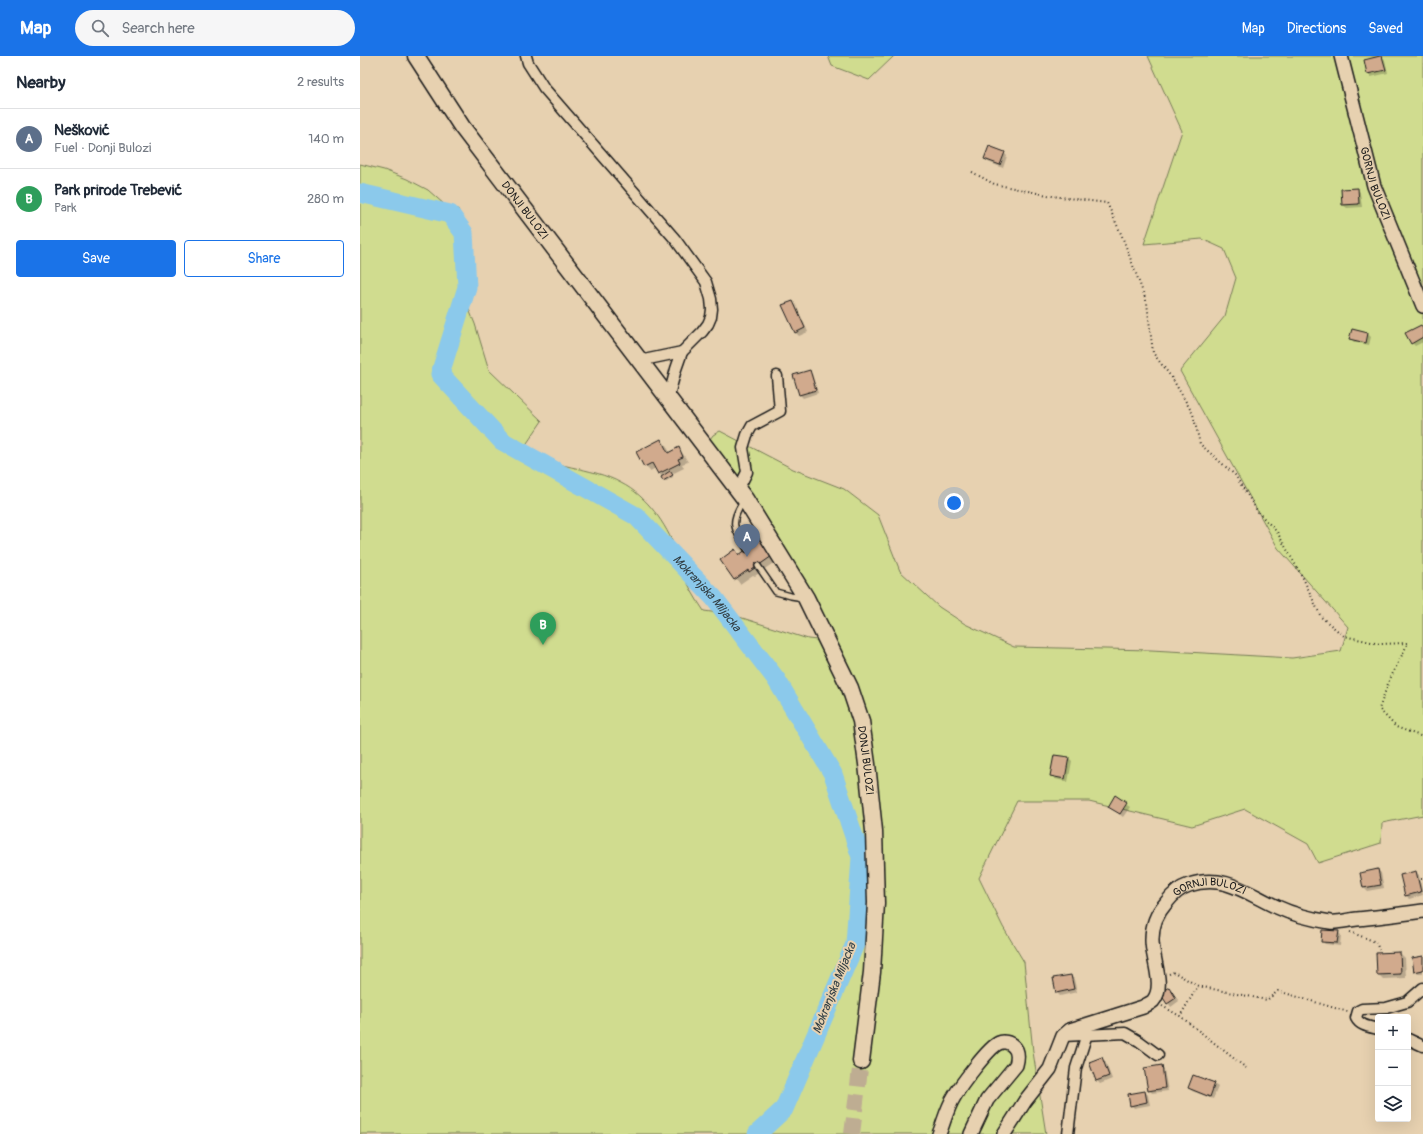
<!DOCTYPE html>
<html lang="en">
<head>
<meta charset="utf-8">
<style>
	:root { --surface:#fff; --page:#f6f6f7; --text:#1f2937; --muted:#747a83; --line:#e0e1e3; --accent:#1a73e8 }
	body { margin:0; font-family:Pangolin,sans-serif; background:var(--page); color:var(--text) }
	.controls { position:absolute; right:12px; bottom:12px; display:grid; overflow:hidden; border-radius:4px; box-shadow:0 4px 16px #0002 }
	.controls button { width:36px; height:36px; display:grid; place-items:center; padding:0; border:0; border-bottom:1px solid var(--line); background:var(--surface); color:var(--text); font:20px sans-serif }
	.you { position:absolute; left:594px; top:447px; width:14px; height:14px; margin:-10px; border:3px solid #fff; border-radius:50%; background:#1a73e8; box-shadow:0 0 0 6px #1a73e833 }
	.badge { display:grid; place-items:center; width:26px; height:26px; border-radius:50%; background:var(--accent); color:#fff; font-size:13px; font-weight:700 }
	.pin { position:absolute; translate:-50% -33px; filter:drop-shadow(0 1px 2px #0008) }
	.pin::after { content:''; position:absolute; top:21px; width:14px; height:12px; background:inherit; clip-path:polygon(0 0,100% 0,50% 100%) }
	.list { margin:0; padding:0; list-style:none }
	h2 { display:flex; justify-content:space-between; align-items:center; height:52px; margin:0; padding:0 16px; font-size:17px }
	h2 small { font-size:13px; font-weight:400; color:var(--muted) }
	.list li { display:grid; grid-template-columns:26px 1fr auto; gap:12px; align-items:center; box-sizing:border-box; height:60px; padding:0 16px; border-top:1px solid var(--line) }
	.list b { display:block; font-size:15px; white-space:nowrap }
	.list p { margin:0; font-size:13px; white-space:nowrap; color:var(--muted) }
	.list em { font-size:13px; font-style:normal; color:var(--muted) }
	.actions { display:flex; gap:8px; padding:12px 16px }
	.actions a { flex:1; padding:9px 0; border:1px solid var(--accent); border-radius:4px; text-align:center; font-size:14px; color:var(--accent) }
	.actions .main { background:var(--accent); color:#fff }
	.icon { flex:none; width:22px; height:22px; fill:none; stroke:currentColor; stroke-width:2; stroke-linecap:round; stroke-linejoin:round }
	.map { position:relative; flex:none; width:1063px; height:1078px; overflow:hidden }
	header { display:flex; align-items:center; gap:24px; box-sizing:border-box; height:56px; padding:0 20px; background:var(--accent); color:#fff }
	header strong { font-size:19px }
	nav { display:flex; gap:22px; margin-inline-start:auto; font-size:14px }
	.search { width:280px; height:36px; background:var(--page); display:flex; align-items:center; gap:10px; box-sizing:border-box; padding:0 14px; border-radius:22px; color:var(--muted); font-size:15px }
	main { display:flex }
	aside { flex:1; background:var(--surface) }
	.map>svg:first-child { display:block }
	.green { fill:#d0dc8f; stroke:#767c56 }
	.shadow { fill:#0003 }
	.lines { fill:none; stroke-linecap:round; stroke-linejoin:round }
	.river { stroke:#8bc9eb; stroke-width:19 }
	.building { fill:#d1aa8d; stroke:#1c1c1c }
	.primary-tunnel { stroke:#bead92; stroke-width:16; stroke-dasharray:16 8; stroke-linecap:butt }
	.service-casing { stroke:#1c1c1c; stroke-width:8 }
	.minor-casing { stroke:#1c1c1c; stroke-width:13 }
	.tertiary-casing { stroke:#1c1c1c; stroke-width:16 }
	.primary-casing { stroke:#1c1c1c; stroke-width:19 }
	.path { stroke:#1c1c1c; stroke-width:2; stroke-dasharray:1 3; stroke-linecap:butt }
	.service { stroke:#e7d1b0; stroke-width:5 }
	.minor { stroke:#e7d1b0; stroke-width:10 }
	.tertiary { stroke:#e7d1b0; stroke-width:13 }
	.primary { stroke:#e7d1b0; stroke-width:16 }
	.labels { text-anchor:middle; stroke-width:4; stroke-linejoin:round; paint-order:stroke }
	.street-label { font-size:11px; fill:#1c1c1c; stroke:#e7d1b0 }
	.water-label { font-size:12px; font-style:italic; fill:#323f45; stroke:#e7d1b0 }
</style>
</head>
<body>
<header>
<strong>Map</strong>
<div class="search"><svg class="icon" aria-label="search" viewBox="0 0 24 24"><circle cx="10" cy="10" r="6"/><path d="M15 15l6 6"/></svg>Search here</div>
<nav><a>Map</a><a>Directions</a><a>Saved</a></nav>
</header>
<main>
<aside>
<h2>Nearby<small>2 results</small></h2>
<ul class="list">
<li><span class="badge" style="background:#5c6f8a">A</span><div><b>Nešković</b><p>Fuel · Donji Bulozi</p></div><em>140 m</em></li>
<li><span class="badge" style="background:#2e9e5b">B</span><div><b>Park prirode Trebević</b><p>Park</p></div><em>280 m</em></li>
</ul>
<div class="actions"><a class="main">Save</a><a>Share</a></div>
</aside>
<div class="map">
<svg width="1063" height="1078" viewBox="0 0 1063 1078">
	<rect width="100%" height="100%" fill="#e7d1b0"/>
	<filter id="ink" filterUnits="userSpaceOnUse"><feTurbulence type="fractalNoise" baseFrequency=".025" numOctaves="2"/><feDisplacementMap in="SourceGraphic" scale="8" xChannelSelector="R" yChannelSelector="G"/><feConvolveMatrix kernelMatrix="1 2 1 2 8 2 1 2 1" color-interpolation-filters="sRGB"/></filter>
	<g filter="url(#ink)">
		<!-- green -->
		<g class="green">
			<path d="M 468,0 L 534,0 L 509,24 L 472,10 Z"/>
			<path d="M 788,0 L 1063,0 L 1063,759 L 1022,767 L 1021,787 L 958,807 L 948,788 L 885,753 L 832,770 L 729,745 L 657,745 L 619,822 L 643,871 L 664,906 L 673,996 L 686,1078 L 0,1078 L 0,108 L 24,114 L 47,123 L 68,134 L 85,149 L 98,153 L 104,167 L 103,176 L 108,190 L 110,204 L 108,224 L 104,241 L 115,268 L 129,314 L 182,365 L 163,393 C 192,413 231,410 261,427 C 287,440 306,468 316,494 C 319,501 320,508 322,515 C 328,529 335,542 344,555 L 373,559 L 448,583 L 457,584 L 462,583 L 436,527 L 342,394 L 353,379 L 360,375 L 433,413 L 484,433 L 518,459 L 540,515 L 579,551 L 605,568 L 654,591 L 791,594 L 932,602 L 981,595 L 988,571 L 918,492 L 820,315 L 865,260 L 876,222 L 864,193 L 842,183 L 784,188 L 822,75 Z"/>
		</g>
		<!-- shadow -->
		<g class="shadow">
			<path d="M 1022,0 L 1025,4 L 1028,17 L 1011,21 L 1008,18 L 1005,4 Z"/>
			<path d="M 644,97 L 647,100 L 643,112 L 628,106 L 625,103 Z"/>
			<path d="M 997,133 L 1000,136 L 1002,151 L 987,152 L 983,149 Z"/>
			<path d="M 432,246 L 436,249 L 448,276 L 439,280 L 436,277 L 424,250 Z"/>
			<path d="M 1061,270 L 1063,272 L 1063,286 L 1055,290 L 1052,287 Z"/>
			<path d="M 1008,278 L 1011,281 L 1009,289 L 994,286 L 991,283 Z"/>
			<path d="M 449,315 L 452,318 L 458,337 L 443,342 L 440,339 Z"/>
			<path d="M 301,384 L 306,389 L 310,397 L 318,393 L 323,398 L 328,406 L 322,408 L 324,412 L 312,418 L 313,421 L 305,426 L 296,412 L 290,415 L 285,410 Z"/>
			<path d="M 403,482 L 419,503 L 395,520 L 393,519 L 380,528 L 362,504 L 375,495 L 380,499 Z"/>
			<path d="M 709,702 L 712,705 L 708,726 L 695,723 L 692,720 Z"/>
			<path d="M 755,741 L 770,751 L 763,761 L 749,750 Z"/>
			<path d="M 1018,814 L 1021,817 L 1024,832 L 1007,835 L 1004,832 Z"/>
			<path d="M 1056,816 L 1059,819 L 1063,839 L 1049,843 L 1046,839 Z"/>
			<path d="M 978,876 L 981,879 L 980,890 L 965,888 L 962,885 Z"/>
			<path d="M 1040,897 L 1045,902 L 1046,922 L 1023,923 L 1018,918 Z"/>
			<path d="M 1063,901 L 1063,917 L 1058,918 L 1055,915 Z"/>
			<path d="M 711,920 L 714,923 L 717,936 L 700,940 L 697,937 Z"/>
			<path d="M 809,933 L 819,945 L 811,951 L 802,938 Z"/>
			<path d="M 742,1002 L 745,1005 L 752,1023 L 740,1028 L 737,1025 L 730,1007 Z"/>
			<path d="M 801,1010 L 804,1014 L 808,1035 L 792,1037 L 789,1034 Z"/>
			<path d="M 854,1028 L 858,1031 L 853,1043 L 832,1035 L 829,1032 Z"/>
			<path d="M 785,1036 L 788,1039 L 790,1049 L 774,1052 L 771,1049 Z"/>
		</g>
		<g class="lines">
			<!-- river -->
			<path class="river" id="s1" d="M 0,137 L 90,158 L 104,177 L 107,231 L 80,318 L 142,385 L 276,460 L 354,542 L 416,623 L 473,718 L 501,801 L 495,888 L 424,1053 L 397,1078"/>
		</g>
		<!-- building -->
		<g class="building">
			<path d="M 1020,0 L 1022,0 L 1026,14 L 1007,18 L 1004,4 Z"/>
			<path d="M 629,90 L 645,96 L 640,109 L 624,103 Z"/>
			<path d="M 998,132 L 999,148 L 982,149 L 981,133 Z"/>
			<path d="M 433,245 L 445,272 L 435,277 L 422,249 Z"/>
			<path d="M 1061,269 L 1063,273 L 1063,281 L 1051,288 L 1045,277 Z"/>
			<path d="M 992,273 L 1008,277 L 1006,287 L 989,283 Z"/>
			<path d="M 450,314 L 456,334 L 439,339 L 433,319 Z"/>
			<path d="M 301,383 L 308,397 L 319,391 L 323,401 L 318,403 L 320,407 L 298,418 L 292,407 L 284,411 L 276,396 Z"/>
			<path d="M 310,415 L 313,419 L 303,425 L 301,421 Z"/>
			<path d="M 403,481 L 415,498 L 389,516 L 388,514 L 374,524 L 360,504 L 375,493 L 379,499 Z"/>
			<path d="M 694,699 L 709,701 L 705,723 L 690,720 Z"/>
			<path d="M 755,739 L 767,747 L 760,758 L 748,751 Z"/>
			<path d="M 1018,813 L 1021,829 L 1003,832 L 1000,817 Z"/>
			<path d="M 1056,815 L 1061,836 L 1045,840 L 1040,819 Z"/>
			<path d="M 962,874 L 979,875 L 977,887 L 961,886 Z"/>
			<path d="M 1040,896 L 1041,918 L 1017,919 L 1016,897 Z"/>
			<path d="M 1063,900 L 1063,914 L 1054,916 L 1052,902 Z"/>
			<path d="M 711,919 L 714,933 L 696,937 L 693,922 Z"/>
			<path d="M 809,931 L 816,942 L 807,948 L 800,937 Z"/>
			<path d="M 742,1001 L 749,1020 L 736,1025 L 729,1006 Z"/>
			<path d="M 802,1009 L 805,1032 L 788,1035 L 784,1012 Z"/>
			<path d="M 833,1019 L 855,1027 L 850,1041 L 828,1032 Z"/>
			<path d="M 785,1035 L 787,1046 L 770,1050 L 768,1038 Z"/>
		</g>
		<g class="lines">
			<!-- primary-tunnel -->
			<path class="primary-tunnel" d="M 492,1078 L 501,1005"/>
			<!-- service casing -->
			<g class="service-casing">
				<g id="service">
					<path d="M 383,446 C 369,467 374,473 387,493"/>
					<path d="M 398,510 L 416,536 L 431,540 L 443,542"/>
				</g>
			</g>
			<!-- minor casing -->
			<g class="minor-casing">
				<g id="minor">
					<path d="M 166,0 L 168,7 L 184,32 L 315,183 L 346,226 L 351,243 L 352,253 L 351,261 L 348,268 L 342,276 L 322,296 L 316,313 L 308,343"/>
					<path d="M 279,305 L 322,296"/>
					<path d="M 378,434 L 387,416 L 383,392 L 387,379 L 392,370 L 420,355 L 417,320"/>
					<path d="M 1018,973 C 1010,971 1000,970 996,962 L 998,955 L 1002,953 L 1026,952 L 1047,946 L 1063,932"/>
					<path d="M 703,980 L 765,977 L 779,985 L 798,999"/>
					<path d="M 1048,983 L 1063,990"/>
					<path d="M 708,1078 L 716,1012 L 727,978"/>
				</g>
			</g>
			<!-- tertiary casing -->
			<g class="tertiary-casing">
				<g id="tertiary">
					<path id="s2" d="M 981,0 L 1014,130 L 1063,250"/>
					<path d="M 579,1078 C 584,1066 587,1052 594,1041 C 600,1030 629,991 639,987 C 643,985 649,986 653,990 C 659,995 658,1002 656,1009 L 627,1044 L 611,1078"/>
					<path id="s3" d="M 644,1078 L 665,1045 L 690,1013 L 703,980 L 710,974 L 783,951 C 786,949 791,947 793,945 C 806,930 791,900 792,883 C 792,869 797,857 806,847 C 812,839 820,832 829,829 C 864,817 888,838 917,851 C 934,859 951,863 970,866 C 978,867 988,864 997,863 C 1019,861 1041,858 1063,855"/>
				</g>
			</g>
			<!-- primary casing -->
			<g class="primary-casing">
				<g id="primary">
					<path id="s4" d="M 56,0 L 102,71 L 385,443 L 446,542 L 490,632 L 501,665 L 507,708 L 514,775 L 516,847 L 512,916 L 501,1005"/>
				</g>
			</g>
			<!-- path -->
			<g class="path">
				<path d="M 612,116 L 634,128 L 692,140 L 747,147 L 762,180 L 787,247 L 793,297 L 812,322 L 833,358 L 840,388 L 875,419 L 898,456 L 917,476 L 943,522 L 961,561 L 984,580 L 1020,588 L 1048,587 L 1029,625 L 1019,653 L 1036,671 L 1063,681"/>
				<path d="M 1061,823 L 1063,823"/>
				<path d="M 990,876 L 1016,886 L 1019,894"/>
				<path d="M 809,918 L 814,916 L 838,930 L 820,960"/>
				<path d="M 838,930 L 907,944 L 918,935 L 988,956"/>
				<path d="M 802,950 L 820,960 L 886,1012"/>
			</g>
			<!-- service -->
			<use href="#service" class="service"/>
			<!-- minor -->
			<use href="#minor" class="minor"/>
			<!-- tertiary -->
			<use href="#tertiary" class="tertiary"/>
			<!-- primary -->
			<use href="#primary" class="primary"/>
		</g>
	</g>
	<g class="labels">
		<!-- street labels -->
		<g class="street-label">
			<text dy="4" stroke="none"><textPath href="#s2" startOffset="132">GORNJI BULOZI</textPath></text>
			<text dy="4" stroke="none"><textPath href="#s4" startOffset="189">DONJI BULOZI</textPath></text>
			<text dy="4" stroke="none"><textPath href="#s4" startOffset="843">DONJI BULOZI</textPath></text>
			<text dy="4" stroke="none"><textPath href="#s3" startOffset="366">GORNJI BULOZI</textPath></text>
		</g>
		<!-- water labels -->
		<g class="water-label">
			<text dy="4" stroke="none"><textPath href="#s1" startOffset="611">Mokranjska Miljacka</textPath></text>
			<text transform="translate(474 932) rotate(-68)" y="4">Mokranjska Miljacka</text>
		</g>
	</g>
</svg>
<div class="controls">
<button>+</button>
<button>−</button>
<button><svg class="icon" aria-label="layers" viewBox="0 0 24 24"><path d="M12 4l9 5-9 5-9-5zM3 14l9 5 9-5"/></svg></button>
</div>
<div class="you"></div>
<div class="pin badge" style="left:387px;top:501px;background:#5c6f8a">A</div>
<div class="pin badge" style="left:183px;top:589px;background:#2e9e5b">B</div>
</div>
</main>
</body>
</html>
